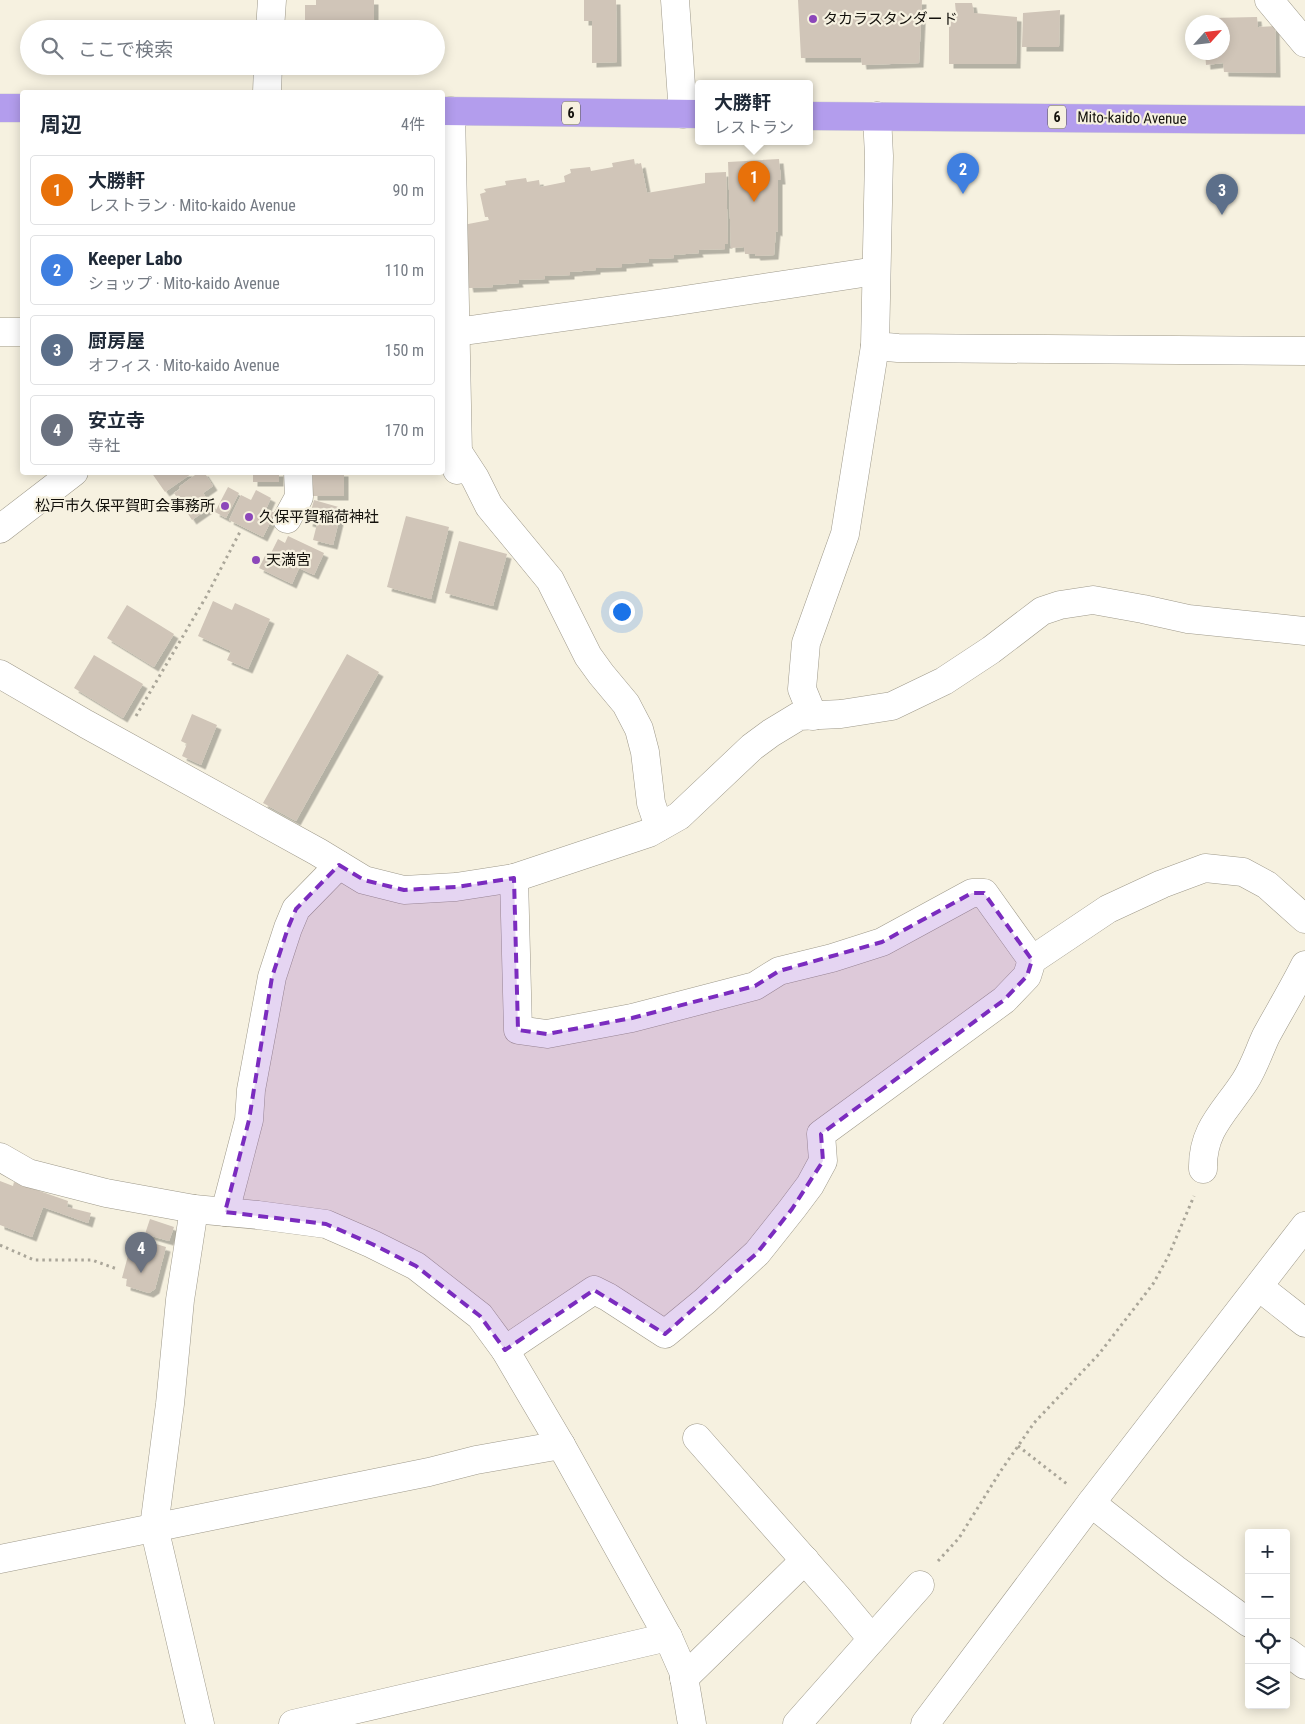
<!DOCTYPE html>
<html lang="ja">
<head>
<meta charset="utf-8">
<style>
	:root { --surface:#fff; --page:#f6f6f7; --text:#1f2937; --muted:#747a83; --line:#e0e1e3; --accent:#7c3aed }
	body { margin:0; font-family:"Roboto Condensed","Noto Sans JP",sans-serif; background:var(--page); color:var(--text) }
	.controls { position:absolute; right:15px; bottom:15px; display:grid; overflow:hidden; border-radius:5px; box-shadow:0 2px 12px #0003 }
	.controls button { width:45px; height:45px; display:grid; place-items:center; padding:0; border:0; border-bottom:1px solid var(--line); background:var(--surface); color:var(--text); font:25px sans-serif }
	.compass { position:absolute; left:1185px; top:15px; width:45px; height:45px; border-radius:50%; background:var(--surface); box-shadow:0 2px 12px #0003; rotate:63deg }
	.you { position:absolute; left:621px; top:611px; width:18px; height:18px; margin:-12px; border:4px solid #fff; border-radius:50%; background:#1a73e8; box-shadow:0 0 0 8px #1a73e833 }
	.badge { display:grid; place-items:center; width:32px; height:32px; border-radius:50%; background:var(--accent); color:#fff; font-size:16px; font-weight:700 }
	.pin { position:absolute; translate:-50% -41px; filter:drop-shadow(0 1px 2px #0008) }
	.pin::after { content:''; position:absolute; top:26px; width:18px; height:15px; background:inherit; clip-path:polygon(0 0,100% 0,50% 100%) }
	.popup { position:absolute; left:695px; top:80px; width:118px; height:65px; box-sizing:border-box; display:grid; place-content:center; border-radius:5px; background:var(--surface); filter:drop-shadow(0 1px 4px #0005); font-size:16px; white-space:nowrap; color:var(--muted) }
	.popup b { font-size:19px; color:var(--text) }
	.popup::after { content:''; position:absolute; left:50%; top:100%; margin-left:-10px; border:10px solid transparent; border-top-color:var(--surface) }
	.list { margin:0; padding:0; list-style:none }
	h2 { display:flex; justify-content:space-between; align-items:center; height:65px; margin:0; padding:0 20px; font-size:21px }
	h2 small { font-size:16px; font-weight:400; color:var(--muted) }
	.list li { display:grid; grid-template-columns:32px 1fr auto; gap:15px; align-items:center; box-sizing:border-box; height:70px; margin:0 10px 10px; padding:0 10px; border:1px solid var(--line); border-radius:5px }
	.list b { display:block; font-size:19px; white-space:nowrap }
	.list p { margin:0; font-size:16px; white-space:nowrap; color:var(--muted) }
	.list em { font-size:16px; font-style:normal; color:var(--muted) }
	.icon { flex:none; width:28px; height:28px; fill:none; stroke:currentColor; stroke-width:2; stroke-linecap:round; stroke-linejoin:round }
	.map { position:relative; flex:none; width:1305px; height:1724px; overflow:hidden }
	.search { position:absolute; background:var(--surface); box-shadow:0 2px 12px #0003; left:20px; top:20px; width:425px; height:55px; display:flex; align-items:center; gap:12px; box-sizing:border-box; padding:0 18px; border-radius:28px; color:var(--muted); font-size:19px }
	.panel { position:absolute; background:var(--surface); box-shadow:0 2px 12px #0003; left:20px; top:90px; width:425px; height:385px; border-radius:5px }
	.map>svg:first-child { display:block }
	.building { fill:#d0c5b8; filter:url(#shadow) }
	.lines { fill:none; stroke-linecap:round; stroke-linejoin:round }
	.minor-casing { stroke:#9e998a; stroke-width:29 }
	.highway-casing { stroke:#d5d4d3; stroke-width:29 }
	.path { stroke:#aaa699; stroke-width:3; stroke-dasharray:2.5 4; stroke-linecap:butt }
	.minor { stroke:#fff; stroke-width:28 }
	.highway { stroke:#b39ded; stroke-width:28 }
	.marked { fill:#7b2cbf; fill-opacity:0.2; stroke:#7b2cbf; stroke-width:4; stroke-dasharray:10 6; stroke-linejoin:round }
	.poi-dot { fill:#8c47ba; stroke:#f6f1e0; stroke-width:2 }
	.labels { text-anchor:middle; stroke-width:4.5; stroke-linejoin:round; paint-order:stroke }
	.shield { fill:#f6f1e0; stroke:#57544c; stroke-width:1 }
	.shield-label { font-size:14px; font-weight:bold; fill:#13110c }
	.poi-label { font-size:15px; fill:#13110c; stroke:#f6f1e0; text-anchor:start }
	.street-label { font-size:15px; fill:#13110c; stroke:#f6f1e0 }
</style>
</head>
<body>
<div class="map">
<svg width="1305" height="1724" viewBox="0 0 1305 1724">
	<defs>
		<filter id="shadow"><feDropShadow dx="4.5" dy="4.5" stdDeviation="0" flood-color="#0004"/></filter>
	</defs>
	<rect width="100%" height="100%" fill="#f6f1e0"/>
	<!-- building -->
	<g class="building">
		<path d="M 316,0 L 374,0 L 374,29 L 314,29 L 314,21 L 305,21 L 305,5 L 316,5 Z"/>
		<path d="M 584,0 L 616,0 L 617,62 L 592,63 L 592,21 L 584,21 Z"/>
		<path d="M 798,0 L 922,0 L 919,63 L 862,65 L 861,58 L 801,58 Z"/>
		<path d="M 955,3 L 972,3 L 974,13 L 1017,17 L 1016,64 L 949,64 L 949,15 L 956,13 Z"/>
		<path d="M 1060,10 L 1059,47 L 1022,47 L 1023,13 Z"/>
		<path d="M 1257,17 L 1258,27 L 1275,26 L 1276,73 L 1224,72 L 1223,63 L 1206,65 L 1205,52 L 1222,52 L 1222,22 L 1211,22 L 1211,18 Z"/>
		<path d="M 634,159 L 635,165 L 641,163 L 647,193 L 705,183 L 705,173 L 726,172 L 728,244 L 725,244 L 725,249 L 698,250 L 699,253 L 673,255 L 674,258 L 648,259 L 649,262 L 622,264 L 622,267 L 596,268 L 596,270 L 570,272 L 570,275 L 544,276 L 545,279 L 518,280 L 519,283 L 492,285 L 493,287 L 469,288 L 468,283 L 465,283 L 463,225 L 489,220 L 488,217 L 485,217 L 480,194 L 486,192 L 484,189 L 506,185 L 505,181 L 526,178 L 527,182 L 539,180 L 540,187 L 565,182 L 564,176 L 571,173 L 570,169 L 590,167 L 591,171 L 613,167 L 612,163 Z"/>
		<path d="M 779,159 L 781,180 L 778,180 L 778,232 L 776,231 L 774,255 L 756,256 L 755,254 L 745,254 L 744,247 L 731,248 L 728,162 Z"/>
		<path d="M 151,472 L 189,472 L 191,474 L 165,492 Z"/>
		<path d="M 199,472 L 204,472 L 213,486 L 203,493 L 212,506 L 192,520 L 174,493 L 180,489 L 179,487 Z"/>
		<rect x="253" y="472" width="26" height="10"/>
		<rect x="313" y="472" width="31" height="24"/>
		<path d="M 228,487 L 239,493 L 226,518 L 215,512 Z"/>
		<path d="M 256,490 L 271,498 L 266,509 L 275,513 L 263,537 L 229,520 L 241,495 L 251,500 Z"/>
		<path d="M 314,500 L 342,508 L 333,545 L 313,540 L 317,524 L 308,522 Z"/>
		<path d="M 406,516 L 449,527 L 431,599 L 387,587 Z"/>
		<path d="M 288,536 L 324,553 L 314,575 L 299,568 L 292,584 L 259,568 L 267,552 L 271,553 L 278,539 L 285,543 Z"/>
		<path d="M 459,541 L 507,554 L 493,606 L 445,593 Z"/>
		<path d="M 213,601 L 232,610 L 235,603 L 270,619 L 248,669 L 227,660 L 231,651 L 198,636 Z"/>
		<path d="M 127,605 L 174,634 L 154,667 L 107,638 Z"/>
		<path d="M 347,654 L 379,672 L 296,821 L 263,803 Z"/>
		<path d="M 94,655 L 143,684 L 123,718 L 74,688 Z"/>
		<path d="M 192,714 L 217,725 L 201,765 L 182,756 L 187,744 L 181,741 Z"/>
		<path d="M 0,1181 L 13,1186 L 14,1182 L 68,1201 L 67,1207 L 91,1213 L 88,1223 L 43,1207 L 32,1237 L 0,1225 Z"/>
		<path d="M 150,1219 L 174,1227 L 169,1241 L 145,1234 Z"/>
		<path d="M 133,1237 L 166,1247 L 155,1289 L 149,1293 L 126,1286 L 127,1279 L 122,1278 Z"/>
	</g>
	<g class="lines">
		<!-- minor casing -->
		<g class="minor-casing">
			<g id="minor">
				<path d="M 675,0 L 683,114"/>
				<path d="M 1269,0 L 1305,43"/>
				<path d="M 270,29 L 272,0"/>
				<path d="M 267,92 L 268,66"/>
				<path d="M 451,111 L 458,454 L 457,470"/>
				<path d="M 877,116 L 879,156 L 875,346 L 898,348 L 1305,351"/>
				<path d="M 0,332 L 22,332"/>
				<path d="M 442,334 L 671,302 L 876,271"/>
				<path d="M 458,452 L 475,478 L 489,506 L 550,580 L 588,656 L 601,674 L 626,704 L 639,729 L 645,752 L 651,803 L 659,827"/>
				<path d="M 287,519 L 299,497 L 298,472"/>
				<path d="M 0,529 L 74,472"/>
				<path d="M 0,674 L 86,724 L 318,852 L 364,880 L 404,890 L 456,887 L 514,878 L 649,833 L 679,816 L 752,747 L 771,733 L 799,716 L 841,714 L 892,706 L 944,681 L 991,650 L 1042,611 L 1060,605 L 1093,600 L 1143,609 L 1188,619 L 1305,631"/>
				<path d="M 813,716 L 802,689 L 806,643 L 845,534 L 875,346"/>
				<path d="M 514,878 L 518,1030 L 547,1034 L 632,1018 L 755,986 L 779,971 L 832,958 L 882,942 L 972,893 L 984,893 L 1032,960"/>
				<path d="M 0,1157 L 28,1173 L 106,1193 L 194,1209 L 258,1215 L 326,1224 L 372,1244 L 416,1266 L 480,1316 L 505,1350 L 561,1445 L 668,1637 L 683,1671 L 692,1724"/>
				<path d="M 1203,1169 C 1202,1129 1225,1112 1245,1081 C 1254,1067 1259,1051 1266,1036 C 1279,1012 1293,989 1305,965"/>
				<path d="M 194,1209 L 180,1300 L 170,1404 L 154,1527 L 200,1724"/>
				<path d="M 225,1212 L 249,1120 L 251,1090 L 272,977 L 288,928 L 296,909 L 339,865"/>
				<path d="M 1259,1287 L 1305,1323"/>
				<path d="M 505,1350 L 594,1290 L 608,1297 L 665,1334 L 705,1301 L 757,1253 L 792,1209 L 810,1185 L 823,1161 L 821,1134 L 1004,1000 L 1027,976 L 1032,960 L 1108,909 L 1162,884 L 1205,868 L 1243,872 L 1267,885 L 1305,919"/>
				<path d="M 697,1438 L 837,1597 L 872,1639"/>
				<path d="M 1091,1503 L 1175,1569 L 1249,1623"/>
				<path d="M 0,1559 L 429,1472 L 476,1460 L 561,1445"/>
				<path d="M 1286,1651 L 1305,1665"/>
				<path d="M 684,1678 L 805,1560"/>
				<path d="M 293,1724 L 668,1637"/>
				<path d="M 797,1724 L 920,1585"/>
				<path d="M 925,1724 L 1091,1503 L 1305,1226"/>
			</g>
		</g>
		<!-- highway casing -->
		<g class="highway-casing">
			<g id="highway">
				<path d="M 0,108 L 22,108"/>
				<path d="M 442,111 L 699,114"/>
				<path d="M 809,116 L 1305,120"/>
			</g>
		</g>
		<!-- path -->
		<g class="path">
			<path d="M 136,716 L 206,597 L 241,530"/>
			<path d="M 0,1245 L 34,1260 L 92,1260 L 117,1269"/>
			<path d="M 1018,1446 L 1067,1484"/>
			<path d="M 938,1561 L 959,1538 L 1000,1472 L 1034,1423 L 1099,1354 L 1153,1284 L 1168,1257 L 1194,1196"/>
		</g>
		<!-- minor -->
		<use href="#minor" class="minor"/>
		<!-- highway -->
		<use href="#highway" class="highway"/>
	</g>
	<!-- marked area -->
	<path class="marked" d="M 339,865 L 364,880 L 404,890 L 456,887 L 514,878 L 518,1030 L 547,1034 L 632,1018 L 755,986 L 779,971 L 882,942 L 972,893 L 984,893 L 1032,960 L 1027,976 L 1004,1000 L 821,1134 L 823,1161 L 792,1209 L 757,1253 L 665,1334 L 594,1290 L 505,1350 L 480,1316 L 416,1266 L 372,1244 L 326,1224 L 225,1212 L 249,1120 L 272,977 L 288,928 L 296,909 Z"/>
	<!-- markers -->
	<g class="poi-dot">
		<circle cx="813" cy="19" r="5"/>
		<circle cx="225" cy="506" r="5"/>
		<circle cx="249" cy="517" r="5"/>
		<circle cx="256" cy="560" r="5"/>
	</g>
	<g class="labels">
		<!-- shield labels -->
		<g class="shield">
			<rect x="562" y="101.5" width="18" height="23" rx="4"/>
			<rect x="1048" y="105.5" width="18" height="23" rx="4"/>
		</g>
		<g class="shield-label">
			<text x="571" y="118">6</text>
			<text x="1057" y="122">6</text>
		</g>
		<!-- poi labels -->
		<g class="poi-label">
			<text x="823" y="24">タカラスタンダード</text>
			<text x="215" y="511" text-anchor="end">松戸市久保平賀町会事務所</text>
			<text x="259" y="522">久保平賀稲荷神社</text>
			<text x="266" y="565">天満宮</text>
		</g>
		<!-- street labels -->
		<g class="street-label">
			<text transform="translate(1132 118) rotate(1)" y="5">Mito-kaido Avenue</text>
		</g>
	</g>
</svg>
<div class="controls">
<button>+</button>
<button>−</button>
<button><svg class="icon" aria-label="locate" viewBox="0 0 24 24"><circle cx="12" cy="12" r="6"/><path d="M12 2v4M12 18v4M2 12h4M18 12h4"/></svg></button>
<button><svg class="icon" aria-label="layers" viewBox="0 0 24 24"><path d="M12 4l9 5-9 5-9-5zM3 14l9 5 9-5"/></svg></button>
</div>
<svg class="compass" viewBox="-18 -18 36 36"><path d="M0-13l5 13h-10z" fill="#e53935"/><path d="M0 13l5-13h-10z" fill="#747a83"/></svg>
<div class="you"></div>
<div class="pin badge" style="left:754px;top:202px;background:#e8710a">1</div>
<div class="popup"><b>大勝軒</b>レストラン</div>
<div class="pin badge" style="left:963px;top:194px;background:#3f7fe0">2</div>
<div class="pin badge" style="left:1222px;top:215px;background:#5c6f8a">3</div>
<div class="pin badge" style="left:141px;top:1273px;background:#6b7280">4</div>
<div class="search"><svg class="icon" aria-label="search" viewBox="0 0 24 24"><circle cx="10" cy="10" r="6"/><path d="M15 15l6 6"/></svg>ここで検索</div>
<section class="panel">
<h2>周辺<small>4件</small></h2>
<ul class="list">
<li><span class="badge" style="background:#e8710a">1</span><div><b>大勝軒</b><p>レストラン · Mito-kaido Avenue</p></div><em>90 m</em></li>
<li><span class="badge" style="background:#3f7fe0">2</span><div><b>Keeper Labo</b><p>ショップ · Mito-kaido Avenue</p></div><em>110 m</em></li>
<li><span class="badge" style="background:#5c6f8a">3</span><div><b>厨房屋</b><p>オフィス · Mito-kaido Avenue</p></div><em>150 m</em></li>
<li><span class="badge" style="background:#6b7280">4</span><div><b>安立寺</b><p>寺社</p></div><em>170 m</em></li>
</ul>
</section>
</div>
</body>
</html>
